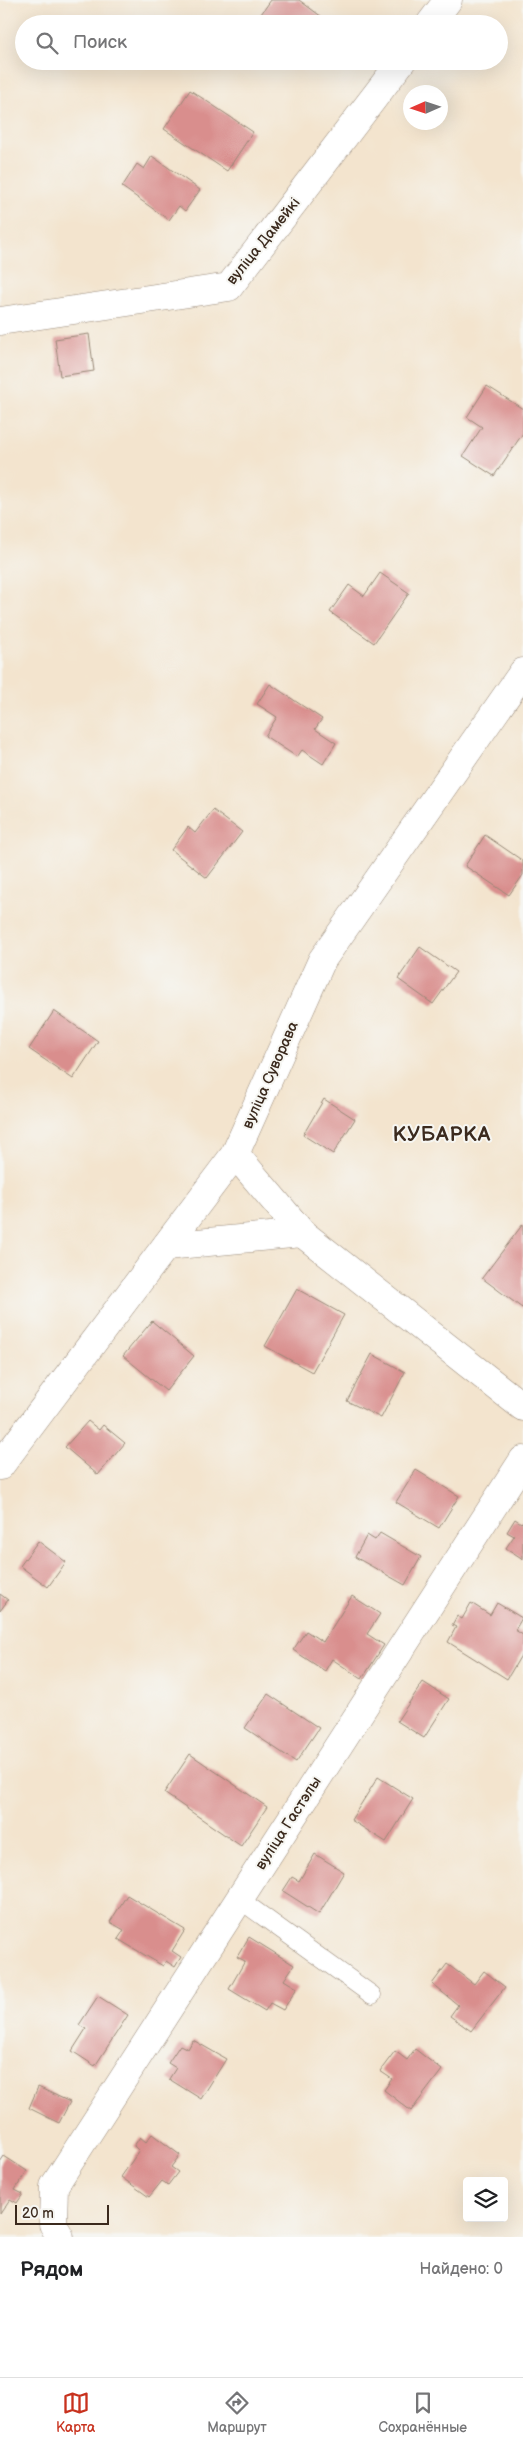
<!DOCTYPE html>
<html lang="ru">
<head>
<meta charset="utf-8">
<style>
	:root { --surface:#fff; --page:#f6f6f6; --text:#202124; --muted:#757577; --line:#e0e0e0; --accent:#c8321e }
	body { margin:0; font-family:"Balsamiq Sans",sans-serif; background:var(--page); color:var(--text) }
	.controls { position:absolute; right:15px; bottom:15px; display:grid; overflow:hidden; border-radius:5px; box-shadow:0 5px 20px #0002 }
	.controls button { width:45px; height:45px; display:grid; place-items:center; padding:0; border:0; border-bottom:1px solid var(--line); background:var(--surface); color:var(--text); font:25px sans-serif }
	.compass { position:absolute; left:403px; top:85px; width:45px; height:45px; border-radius:50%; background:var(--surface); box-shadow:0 5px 20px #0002; rotate:267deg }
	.scale { position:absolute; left:15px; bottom:12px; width:94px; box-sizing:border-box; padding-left:5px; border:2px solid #3b2a1e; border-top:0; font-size:14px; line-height:18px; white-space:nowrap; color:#3b2a1e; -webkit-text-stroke:4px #f6f6f2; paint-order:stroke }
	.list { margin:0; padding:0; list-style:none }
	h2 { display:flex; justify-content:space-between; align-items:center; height:65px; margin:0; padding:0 20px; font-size:21px }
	h2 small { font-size:16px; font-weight:400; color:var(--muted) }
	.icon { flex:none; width:28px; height:28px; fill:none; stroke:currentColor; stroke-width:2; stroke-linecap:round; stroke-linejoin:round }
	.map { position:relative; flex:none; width:523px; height:2237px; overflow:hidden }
	.search { position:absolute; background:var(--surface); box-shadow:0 5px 20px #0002; left:15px; right:15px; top:15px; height:55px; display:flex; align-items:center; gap:12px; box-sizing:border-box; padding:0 18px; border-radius:28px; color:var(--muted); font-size:19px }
	.sheet { height:140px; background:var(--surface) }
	nav { display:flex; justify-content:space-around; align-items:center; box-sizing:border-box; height:70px; border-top:1px solid var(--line); background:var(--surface); font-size:14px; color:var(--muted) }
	nav a { display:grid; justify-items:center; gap:2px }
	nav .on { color:var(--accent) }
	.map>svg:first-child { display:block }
	.building { fill:#d98e8d }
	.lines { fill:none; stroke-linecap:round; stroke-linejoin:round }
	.service-casing { stroke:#978776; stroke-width:19 }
	.minor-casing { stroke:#978776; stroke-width:29 }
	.service { stroke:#fff; stroke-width:18 }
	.minor { stroke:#fff; stroke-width:28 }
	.labels { text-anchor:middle; stroke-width:4; stroke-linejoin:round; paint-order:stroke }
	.street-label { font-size:15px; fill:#3b2a1e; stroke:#f6f6f2 }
	.district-label { font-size:20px; font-weight:bold; letter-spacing:1px; fill:#3b2a1e; stroke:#f6f6f2 }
</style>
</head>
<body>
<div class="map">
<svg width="523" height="2237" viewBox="0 0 523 2237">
	<rect width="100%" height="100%" fill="#f6f6f2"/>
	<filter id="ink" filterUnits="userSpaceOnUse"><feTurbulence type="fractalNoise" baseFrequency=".02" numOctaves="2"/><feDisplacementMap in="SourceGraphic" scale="10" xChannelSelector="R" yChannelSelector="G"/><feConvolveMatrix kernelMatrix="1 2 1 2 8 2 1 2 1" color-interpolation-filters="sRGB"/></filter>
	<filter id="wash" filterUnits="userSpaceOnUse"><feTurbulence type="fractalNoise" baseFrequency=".0096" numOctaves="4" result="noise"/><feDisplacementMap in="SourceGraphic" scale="20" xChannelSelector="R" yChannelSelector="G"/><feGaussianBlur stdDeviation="1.12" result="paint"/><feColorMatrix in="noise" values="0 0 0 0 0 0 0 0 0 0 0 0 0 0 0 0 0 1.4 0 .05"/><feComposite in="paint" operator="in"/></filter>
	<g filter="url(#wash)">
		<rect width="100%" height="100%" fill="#f3e4ce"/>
		<g id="blocks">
			<!-- building -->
			<g class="building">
				<path d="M 271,0 L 299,0 L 326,20 L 323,24 L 254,24 Z"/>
				<path d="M 190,90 L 253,132 L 227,171 L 164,129 Z"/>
				<path d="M 152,156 L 200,190 L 185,211 L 179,206 L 169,220 L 122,187 L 137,164 L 144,169 Z"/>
				<path d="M 89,334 L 94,371 L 60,376 L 55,339 Z"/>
				<path d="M 487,386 L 523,409 L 523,433 L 494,476 L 463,456 L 482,427 L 467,417 Z"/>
				<path d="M 380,573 L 409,593 L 374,643 L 330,612 L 349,585 L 364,596 Z"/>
				<path d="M 270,684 L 322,719 L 315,729 L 336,743 L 323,764 L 302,750 L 297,757 L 265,736 L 277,717 L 257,704 Z"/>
				<path d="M 213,810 L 242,832 L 207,878 L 171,850 L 188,827 L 195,833 Z"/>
				<path d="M 485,835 L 523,861 L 523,875 L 509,895 L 465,866 Z"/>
				<path d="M 420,947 L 456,972 L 433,1004 L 398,979 Z"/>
				<path d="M 54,1011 L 98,1041 L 73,1079 L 29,1049 Z"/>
				<path d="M 324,1099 L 355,1119 L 333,1154 L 303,1135 Z"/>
				<path d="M 523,1224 L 523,1307 L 522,1308 L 482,1278 Z"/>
				<path d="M 297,1289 L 344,1315 L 312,1372 L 265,1346 Z"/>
				<path d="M 152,1321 L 194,1356 L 166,1391 L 123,1356 Z"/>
				<path d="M 372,1354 L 405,1372 L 381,1418 L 347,1401 Z"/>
				<path d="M 88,1421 L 99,1430 L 103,1425 L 125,1443 L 98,1475 L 65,1447 Z"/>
				<path d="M 416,1470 L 459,1496 L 439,1528 L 396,1502 Z"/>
				<path d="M 515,1519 L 521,1523 L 523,1521 L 523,1559 L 506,1548 L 514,1536 L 507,1532 Z"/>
				<path d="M 380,1533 L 421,1557 L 405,1585 L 355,1557 L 367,1535 L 375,1540 Z"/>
				<path d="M 38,1541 L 66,1562 L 48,1587 L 20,1566 Z"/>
				<path d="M 0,1594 L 8,1600 L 0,1611 Z"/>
				<path d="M 352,1596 L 380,1614 L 367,1634 L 384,1645 L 362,1679 L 332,1659 L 325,1671 L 293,1650 L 306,1631 L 323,1642 Z"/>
				<path d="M 471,1603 L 490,1615 L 497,1603 L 522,1618 L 515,1630 L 523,1635 L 523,1652 L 507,1679 L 448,1642 L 456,1627 L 452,1625 L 457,1616 L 462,1619 Z"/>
				<path d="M 423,1682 L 449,1699 L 424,1738 L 397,1721 Z"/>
				<path d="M 268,1694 L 319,1728 L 296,1762 L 245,1728 Z"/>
				<path d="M 190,1754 L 267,1807 L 241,1846 L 164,1793 Z"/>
				<path d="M 378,1777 L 413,1799 L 386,1842 L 351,1820 Z"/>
				<path d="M 315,1854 L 344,1872 L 319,1914 L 283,1891 L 292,1877 L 299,1881 Z"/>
				<path d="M 127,1895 L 185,1930 L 172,1951 L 181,1957 L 175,1967 L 166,1961 L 163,1966 L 118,1939 L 124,1930 L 110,1922 Z"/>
				<path d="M 249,1937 L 294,1965 L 284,1980 L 297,1988 L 283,2010 L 270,2003 L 265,2011 L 229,1989 L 245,1961 L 237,1957 Z"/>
				<path d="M 447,1964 L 474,1984 L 484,1971 L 505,1987 L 471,2031 L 450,2016 L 458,2005 L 432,1984 Z"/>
				<path d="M 98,1996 L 128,2015 L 95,2066 L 72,2051 L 86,2029 L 79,2025 Z"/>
				<path d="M 193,2040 L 226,2059 L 201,2099 L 169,2079 L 176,2068 L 168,2063 L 180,2045 L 188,2049 Z"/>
				<path d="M 415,2049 L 442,2070 L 411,2111 L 384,2090 L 392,2079 L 380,2071 L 395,2051 L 407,2060 Z"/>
				<path d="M 38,2087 L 70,2102 L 59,2123 L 29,2108 Z"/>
				<path d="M 152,2134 L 180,2155 L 171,2167 L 178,2172 L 168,2185 L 162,2181 L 149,2197 L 121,2177 L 139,2151 L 134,2146 L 140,2137 L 146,2142 Z"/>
				<path d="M 4,2156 L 27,2171 L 15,2190 L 23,2194 L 17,2203 L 10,2199 L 0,2214 L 0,2162 Z"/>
			</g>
		</g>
	</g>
	<g filter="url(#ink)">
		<use href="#blocks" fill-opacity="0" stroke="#978776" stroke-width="1"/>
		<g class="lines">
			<!-- service casing -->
			<g class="service-casing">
				<path id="service" d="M 239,1899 L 372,1995"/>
			</g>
			<!-- minor casing -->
			<g class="minor-casing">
				<g id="minor">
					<path d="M 430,24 L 448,0"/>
					<path d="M 0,321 L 229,287 L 402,61"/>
					<path d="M 235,1154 L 302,1233 L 523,1407"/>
					<path d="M 166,1246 L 302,1233"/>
					<path d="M 0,1466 L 235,1154 L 322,960 L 523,672"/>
					<path d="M 60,2237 L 53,2224 L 54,2186 L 523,1460"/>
				</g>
			</g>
			<!-- service -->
			<use href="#service" class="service"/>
			<!-- minor -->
			<use href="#minor" class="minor"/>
		</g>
	</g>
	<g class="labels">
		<!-- street labels -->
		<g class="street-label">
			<text transform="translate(263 241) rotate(-51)" y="5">вуліца Дамейкі</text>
			<text transform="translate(270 1075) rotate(-66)" y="5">вуліца Суворава</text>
			<text transform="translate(288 1823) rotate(-57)" y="5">вуліца Гастэлы</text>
		</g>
		<!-- district labels -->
		<g class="district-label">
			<text x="442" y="1141">КУБАРКА</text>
		</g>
	</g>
</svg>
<div class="controls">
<button><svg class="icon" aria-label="layers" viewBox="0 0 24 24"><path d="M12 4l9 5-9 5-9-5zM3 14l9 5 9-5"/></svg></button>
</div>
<svg class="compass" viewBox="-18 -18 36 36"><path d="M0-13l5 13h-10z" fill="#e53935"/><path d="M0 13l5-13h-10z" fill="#757577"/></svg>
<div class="scale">20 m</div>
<div class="search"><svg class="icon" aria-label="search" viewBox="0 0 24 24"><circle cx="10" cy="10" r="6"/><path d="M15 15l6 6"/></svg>Поиск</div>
</div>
<section class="sheet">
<h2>Рядом<small>Найдено: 0</small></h2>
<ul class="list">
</ul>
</section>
<nav>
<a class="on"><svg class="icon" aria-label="map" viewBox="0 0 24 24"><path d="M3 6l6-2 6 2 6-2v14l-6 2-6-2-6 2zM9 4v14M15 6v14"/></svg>Карта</a>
<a><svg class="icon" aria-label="directions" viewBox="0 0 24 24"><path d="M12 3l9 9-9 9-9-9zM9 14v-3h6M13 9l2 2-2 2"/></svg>Маршрут</a>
<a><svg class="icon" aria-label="saved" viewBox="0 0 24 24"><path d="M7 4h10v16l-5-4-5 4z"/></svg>Сохранённые</a>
</nav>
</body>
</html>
